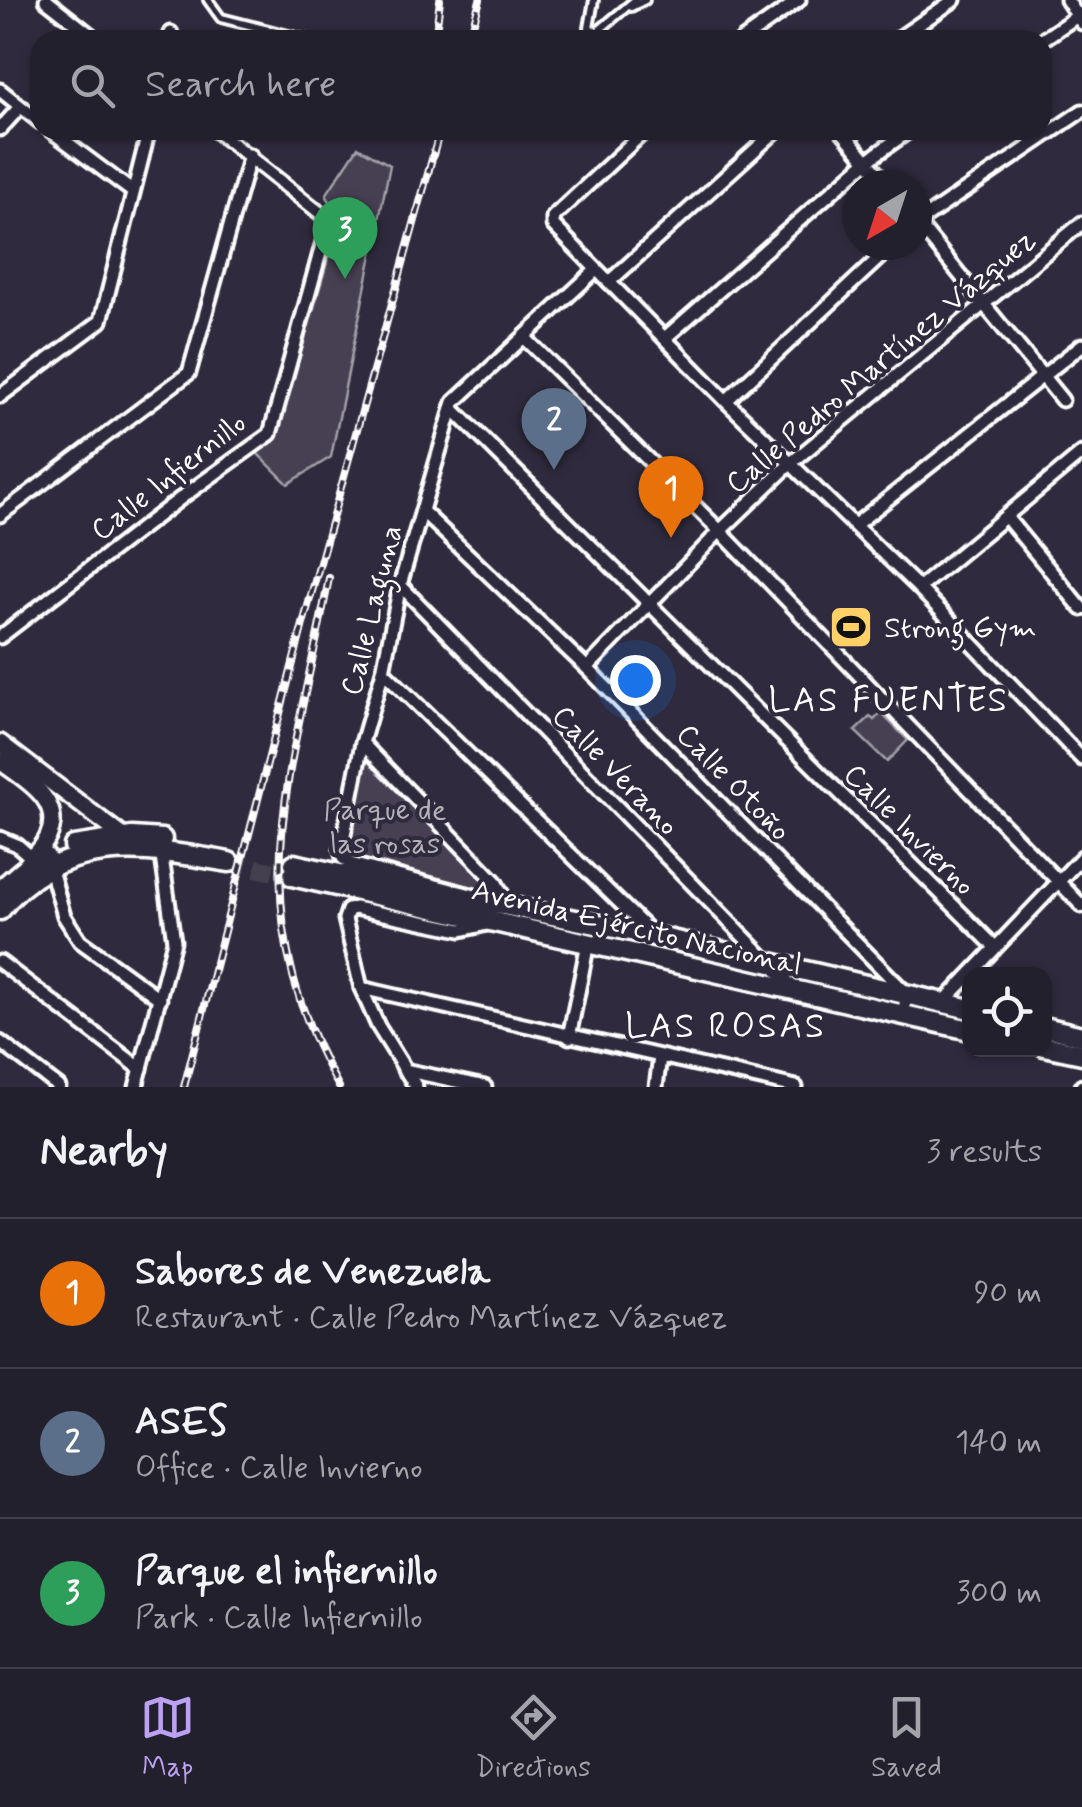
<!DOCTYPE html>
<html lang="en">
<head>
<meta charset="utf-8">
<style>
	:root { --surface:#23202e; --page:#2b2836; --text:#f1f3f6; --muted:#a3a3aa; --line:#403e4a; --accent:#bca0f2 }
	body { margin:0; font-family:Mynerve,sans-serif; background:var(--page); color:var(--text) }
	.controls { position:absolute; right:30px; bottom:30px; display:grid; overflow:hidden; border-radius:20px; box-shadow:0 2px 8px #0004 }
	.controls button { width:90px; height:90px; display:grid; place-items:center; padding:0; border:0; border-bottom:2px solid var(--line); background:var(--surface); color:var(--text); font:50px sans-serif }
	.compass { position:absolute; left:842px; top:170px; width:90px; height:90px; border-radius:50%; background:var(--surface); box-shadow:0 2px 8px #0004; rotate:219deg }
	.you { position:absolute; left:635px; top:680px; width:35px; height:35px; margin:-25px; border:8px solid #fff; border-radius:50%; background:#1a73e8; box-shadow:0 0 0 15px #1a73e833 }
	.badge { display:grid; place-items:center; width:65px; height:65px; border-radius:50%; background:var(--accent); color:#fff; font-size:32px; font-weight:700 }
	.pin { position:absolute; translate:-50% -82px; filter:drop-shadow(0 2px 5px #0008) }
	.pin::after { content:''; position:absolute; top:52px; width:35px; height:30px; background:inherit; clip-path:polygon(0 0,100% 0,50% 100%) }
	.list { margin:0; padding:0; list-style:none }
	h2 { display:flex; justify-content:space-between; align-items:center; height:130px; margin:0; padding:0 40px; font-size:42px }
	h2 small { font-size:32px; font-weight:400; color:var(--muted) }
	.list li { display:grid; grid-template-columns:65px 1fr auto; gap:30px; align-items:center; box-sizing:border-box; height:150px; padding:0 40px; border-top:2px solid var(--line) }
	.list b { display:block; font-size:38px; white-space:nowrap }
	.list p { margin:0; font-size:32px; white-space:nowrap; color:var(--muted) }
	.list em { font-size:32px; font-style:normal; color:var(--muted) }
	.icon { flex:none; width:55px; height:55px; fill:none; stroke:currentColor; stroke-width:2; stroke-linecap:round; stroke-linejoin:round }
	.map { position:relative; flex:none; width:1082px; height:1087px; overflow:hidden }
	.search { position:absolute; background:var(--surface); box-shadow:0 2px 8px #0004; left:30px; right:30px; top:30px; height:110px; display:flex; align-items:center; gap:25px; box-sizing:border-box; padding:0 35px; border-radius:30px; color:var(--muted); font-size:38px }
	.sheet { height:580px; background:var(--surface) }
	nav { display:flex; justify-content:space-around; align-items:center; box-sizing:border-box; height:140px; border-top:2px solid var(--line); background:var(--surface); font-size:28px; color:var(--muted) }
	nav a { display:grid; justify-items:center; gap:5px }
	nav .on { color:var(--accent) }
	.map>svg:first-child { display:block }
	.green { fill:#464152; stroke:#a2a0a8; stroke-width:2.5 }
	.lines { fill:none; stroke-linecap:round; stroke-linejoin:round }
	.secondary-tunnel { stroke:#443f50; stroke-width:18; stroke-dasharray:18 9; stroke-linecap:butt }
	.service-casing { stroke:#fff; stroke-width:14 }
	.minor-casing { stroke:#fff; stroke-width:19 }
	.tertiary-casing { stroke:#fff; stroke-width:22 }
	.secondary-casing { stroke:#fff; stroke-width:25 }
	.service { stroke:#2f2a3d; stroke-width:6 }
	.minor { stroke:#2f2a3d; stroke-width:11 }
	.tertiary { stroke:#2f2a3d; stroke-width:15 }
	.secondary { stroke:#2f2a3d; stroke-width:18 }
	.rail-casing { stroke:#fff; stroke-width:8 }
	.rail { stroke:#2f2a3d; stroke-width:4; stroke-dasharray:11; stroke-linecap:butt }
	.labels { text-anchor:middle; stroke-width:8; stroke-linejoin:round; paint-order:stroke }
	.street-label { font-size:30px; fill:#fff; stroke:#2f2a3d }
	.poi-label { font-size:30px; fill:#fff; stroke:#2f2a3d; text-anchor:start }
	.park-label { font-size:30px; fill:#b5b3ba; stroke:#2f2a3d }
	.quarter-label { font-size:35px; letter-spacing:2.5px; fill:#fff; stroke:#2f2a3d }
</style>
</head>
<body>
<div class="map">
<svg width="1082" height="1087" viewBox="0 0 1082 1087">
	<rect width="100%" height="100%" fill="#2f2a3d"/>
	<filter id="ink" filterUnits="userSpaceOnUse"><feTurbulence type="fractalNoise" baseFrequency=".01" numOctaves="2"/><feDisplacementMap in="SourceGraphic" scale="20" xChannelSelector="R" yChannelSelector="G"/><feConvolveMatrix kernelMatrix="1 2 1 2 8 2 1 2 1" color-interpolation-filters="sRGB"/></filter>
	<g filter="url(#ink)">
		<!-- green -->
		<g class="green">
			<path d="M 358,147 L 390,165 L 331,457 L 288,484 L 255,451 L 279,428 L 340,218 L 326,195 Z"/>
			<path d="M 881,713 L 908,740 L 887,762 L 855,731 L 870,717 L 874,720 Z"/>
			<path d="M 365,755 L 496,893 L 344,856 Z"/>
		</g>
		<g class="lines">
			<!-- secondary-tunnel -->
			<path class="secondary-tunnel" d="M 229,862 L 292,876"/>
			<!-- service casing -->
			<g class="service-casing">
				<g id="service">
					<path d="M 208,0 L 221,18 L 308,40"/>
					<path d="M 594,0 L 589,28 L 597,32 L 635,0"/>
					<path d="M 631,7 L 645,0"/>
				</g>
			</g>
			<!-- minor casing -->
			<g class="minor-casing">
				<g id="minor">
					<path d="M 46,0 L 97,40"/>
					<path d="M 1067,0 L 1082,23"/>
					<path d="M 169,40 L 171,33"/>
					<path d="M 742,40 L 799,0"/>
					<path d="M 896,40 L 954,0"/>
					<path d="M 1042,40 L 1082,13"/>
					<path d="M 0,90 L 40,122"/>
					<path d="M 0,129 L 20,107"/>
					<path d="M 50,130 L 133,192"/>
					<path d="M 646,130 L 553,217 L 553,225 L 726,401 L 919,588 L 1082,759"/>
					<path d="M 841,130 L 887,185"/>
					<path d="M 917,222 L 1062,400"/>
					<path d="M 917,223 L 1082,111"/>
					<path d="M 609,282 L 777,130"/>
					<path d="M 524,337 L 720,531 L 1082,906"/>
					<path d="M 665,338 L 867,161 L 910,130"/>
					<path d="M 0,396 L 101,321 L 149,130"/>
					<path d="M 726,401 L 893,245"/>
					<path d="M 452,408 L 994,946"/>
					<path d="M 422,511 L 587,668 L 907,994 L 903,1014"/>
					<path d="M 0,515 L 189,373 L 250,155"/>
					<path d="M 1006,517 L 1082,609"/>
					<path d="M 855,525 L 1082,345"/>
					<path d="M 400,585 L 796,990"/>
					<path d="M 919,588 L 1082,453"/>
					<path d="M 0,637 L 185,495 L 270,434 L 329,220 L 215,130"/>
					<path d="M 587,668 L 720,531 L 791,463 L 1082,223"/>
					<path d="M 383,671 L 651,933"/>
					<path d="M 362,743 L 495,881 L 508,906"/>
					<path d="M 0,838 L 17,845 L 32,858"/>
					<path d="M 50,866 L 64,916 L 80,941 L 160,999"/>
					<path d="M 475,896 L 351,864 L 343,858 L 341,850 L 362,743 L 383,671 L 400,585 L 454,402 L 596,270"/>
					<path d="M 0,962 L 141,1069"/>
					<path d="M 361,988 L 796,1087"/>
					<path d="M 940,1006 L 1082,857"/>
					<path d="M 569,1037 L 588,943"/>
					<path d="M 0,1042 L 59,1087"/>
					<path d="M 404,1070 L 485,1087"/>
					<path d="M 136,1087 L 174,941 L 162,857"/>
					<path d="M 416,1087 L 378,1026 L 361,988 L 345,919 L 348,910 L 355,908 L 461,930 L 487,924"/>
					<path d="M 656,1087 L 660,1057"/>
					<path d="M 1082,1087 L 1082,1086"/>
				</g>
			</g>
			<!-- tertiary casing -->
			<g class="tertiary-casing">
				<g id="tertiary">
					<path d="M 0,743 L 125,838"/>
					<path d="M 0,761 C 24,779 65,800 48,837 C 43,848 31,859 23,869"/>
				</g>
			</g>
			<!-- secondary casing -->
			<g class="secondary-casing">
				<g id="secondary">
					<path d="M 74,846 L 132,837 L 162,839"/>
					<path d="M 294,864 L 455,899 L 503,905 L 654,936 L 970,1009"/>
					<path d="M 292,876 L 970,1030"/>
					<path d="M 0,890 L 22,871 L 46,858"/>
					<path d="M 0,910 C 59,834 145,847 229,862"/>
					<path d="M 1044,1027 L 1082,1036"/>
					<path d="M 1044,1046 L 1082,1054"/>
				</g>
			</g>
			<!-- service -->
			<use href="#service" class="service"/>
			<!-- minor -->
			<use href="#minor" class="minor"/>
			<!-- tertiary -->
			<use href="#tertiary" class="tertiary"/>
			<!-- secondary -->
			<use href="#secondary" class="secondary"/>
			<!-- rail casing -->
			<g class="rail-casing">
				<g id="rail">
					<path d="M 435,40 L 440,0"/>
					<path d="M 469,40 L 480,0"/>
					<path d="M 329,578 C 294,766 235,904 339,1087"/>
					<path d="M 184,1087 L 303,624 L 440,130"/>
				</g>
			</g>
			<!-- rail -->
			<use href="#rail" class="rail"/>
		</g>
	</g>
	<!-- icons -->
	<defs>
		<g id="stadium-square" transform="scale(2.25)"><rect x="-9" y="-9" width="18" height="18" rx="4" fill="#ffd166" stroke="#2f2a3d"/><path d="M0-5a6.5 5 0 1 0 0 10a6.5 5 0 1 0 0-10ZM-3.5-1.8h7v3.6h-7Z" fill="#111"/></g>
	</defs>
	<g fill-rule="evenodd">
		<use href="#stadium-square" x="851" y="627"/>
	</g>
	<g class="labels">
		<!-- street labels -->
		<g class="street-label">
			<text transform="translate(880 361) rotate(-40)" y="10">Calle Pedro Martínez Vázquez</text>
			<text transform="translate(168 476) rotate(-38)" y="10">Calle Infiernillo</text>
			<text transform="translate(371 610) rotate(-76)" y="10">Calle Laguna</text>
			<text transform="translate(616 770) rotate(46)" y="10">Calle Verano</text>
			<text transform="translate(734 782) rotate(46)" y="10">Calle Otoño</text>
			<text transform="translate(910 829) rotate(45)" y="10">Calle Invierno</text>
			<text transform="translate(637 927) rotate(13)" y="10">Avenida Ejército Nacional</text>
		</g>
		<!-- poi labels -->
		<g class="poi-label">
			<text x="884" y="637">Strong Gym</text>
		</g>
		<!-- park labels -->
		<g class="park-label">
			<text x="385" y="819">Parque de<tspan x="385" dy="34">las rosas</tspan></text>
		</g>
		<!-- quarter labels -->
		<g class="quarter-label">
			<text x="889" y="711">LAS FUENTES</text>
			<text x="726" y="1037">LAS ROSAS</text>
		</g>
	</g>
</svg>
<div class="controls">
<button><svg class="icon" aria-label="locate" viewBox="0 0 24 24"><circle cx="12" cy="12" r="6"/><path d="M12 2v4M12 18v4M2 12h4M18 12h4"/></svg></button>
</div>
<svg class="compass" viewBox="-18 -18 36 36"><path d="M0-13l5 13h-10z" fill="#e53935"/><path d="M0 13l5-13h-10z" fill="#a3a3aa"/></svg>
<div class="you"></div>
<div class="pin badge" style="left:671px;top:538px;background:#e8710a">1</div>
<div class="pin badge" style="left:554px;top:470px;background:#5c6f8a">2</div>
<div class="pin badge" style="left:345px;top:279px;background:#2e9e5b">3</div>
<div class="search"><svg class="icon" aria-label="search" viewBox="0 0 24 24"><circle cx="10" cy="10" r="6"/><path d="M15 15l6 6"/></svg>Search here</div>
</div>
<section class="sheet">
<h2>Nearby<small>3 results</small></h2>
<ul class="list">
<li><span class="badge" style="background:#e8710a">1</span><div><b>Sabores de Venezuela</b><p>Restaurant · Calle Pedro Martínez Vázquez</p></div><em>90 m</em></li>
<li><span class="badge" style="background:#5c6f8a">2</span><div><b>ASES</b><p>Office · Calle Invierno</p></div><em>140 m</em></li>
<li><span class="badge" style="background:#2e9e5b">3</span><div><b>Parque el infiernillo</b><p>Park · Calle Infiernillo</p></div><em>300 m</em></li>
</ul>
</section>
<nav>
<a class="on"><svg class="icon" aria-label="map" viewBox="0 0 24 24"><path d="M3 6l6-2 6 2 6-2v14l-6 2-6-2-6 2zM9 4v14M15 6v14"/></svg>Map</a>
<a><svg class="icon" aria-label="directions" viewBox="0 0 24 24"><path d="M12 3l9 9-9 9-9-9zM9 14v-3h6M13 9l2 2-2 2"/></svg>Directions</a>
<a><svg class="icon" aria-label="saved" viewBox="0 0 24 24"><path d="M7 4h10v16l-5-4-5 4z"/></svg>Saved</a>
</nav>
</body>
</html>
